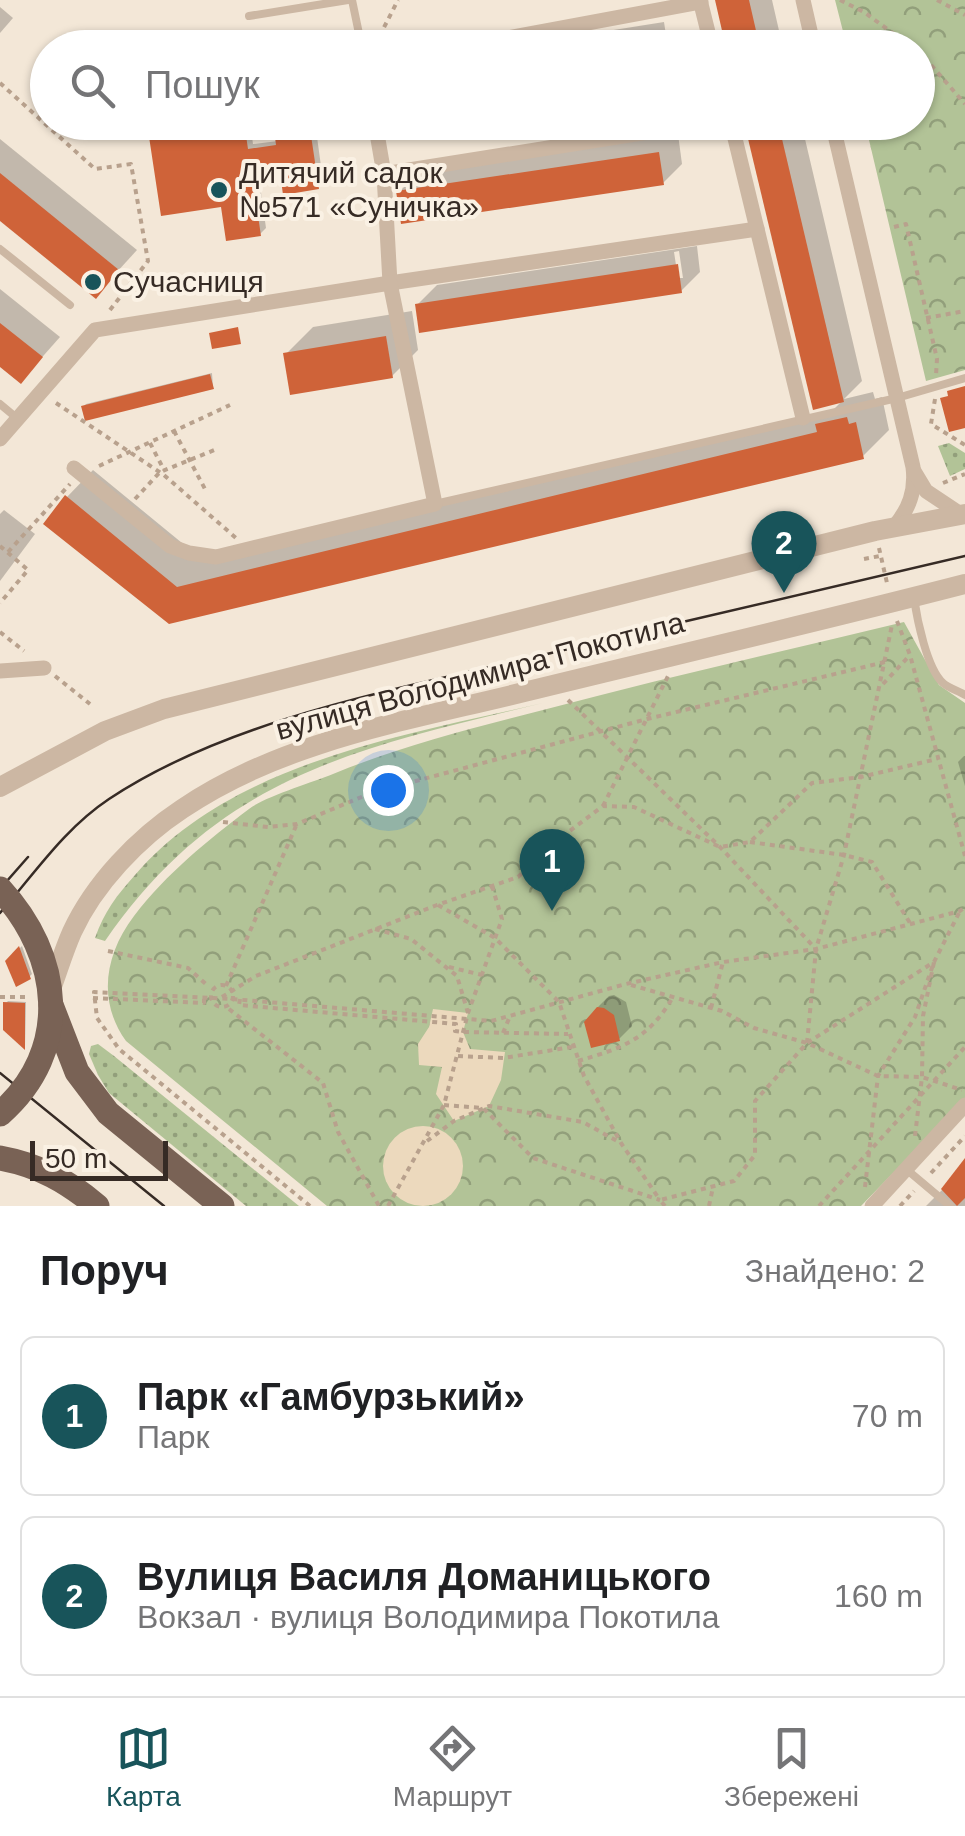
<!DOCTYPE html>
<html lang="uk">
<head>
<meta charset="utf-8">
<style>
	:root { --surface:#fff; --page:#f2f2f2; --text:#202124; --muted:#757577; --line:#e0e0e0; --accent:#18545a }
	body { margin:0; font-family:Helvetica,sans-serif; background:var(--page); color:var(--text) }
	.scale { position:absolute; left:30px; bottom:25px; width:138px; box-sizing:border-box; padding-left:10px; border:5px solid #362b25; border-top:0; font-size:28px; line-height:35px; white-space:nowrap; color:#362b25; -webkit-text-stroke:8px #faf1e4; paint-order:stroke }
	.you { position:absolute; left:388px; top:790px; width:35px; height:35px; margin:-25px; border:8px solid #fff; border-radius:50%; background:#1a73e8; box-shadow:0 0 0 15px #1a73e833 }
	.badge { display:grid; place-items:center; width:65px; height:65px; border-radius:50%; background:var(--accent); color:#fff; font-size:32px; font-weight:700 }
	.pin { position:absolute; translate:-50% -82px; filter:drop-shadow(0 2px 5px #0008) }
	.pin::after { content:''; position:absolute; top:52px; width:35px; height:30px; background:inherit; clip-path:polygon(0 0,100% 0,50% 100%) }
	.list { margin:0; padding:0; list-style:none }
	h2 { display:flex; justify-content:space-between; align-items:center; height:130px; margin:0; padding:0 40px; font-size:42px }
	h2 small { font-size:32px; font-weight:400; color:var(--muted) }
	.list li { display:grid; grid-template-columns:65px 1fr auto; gap:30px; align-items:center; box-sizing:border-box; height:160px; margin:0 20px 20px; padding:0 20px; border:2px solid var(--line); border-radius:15px }
	.list b { display:block; font-size:38px; white-space:nowrap }
	.list p { margin:0; font-size:32px; white-space:nowrap; color:var(--muted) }
	.list em { font-size:32px; font-style:normal; color:var(--muted) }
	.icon { flex:none; width:55px; height:55px; fill:none; stroke:currentColor; stroke-width:2; stroke-linecap:round; stroke-linejoin:round }
	.map { position:relative; flex:none; width:965px; height:1206px; overflow:hidden }
	.search { position:absolute; background:var(--surface); box-shadow:0 2px 8px #0004; left:30px; right:30px; top:30px; height:110px; display:flex; align-items:center; gap:25px; box-sizing:border-box; padding:0 35px; border-radius:55px; color:var(--muted); font-size:38px }
	.sheet { height:490px; background:var(--surface) }
	nav { display:flex; justify-content:space-around; align-items:center; box-sizing:border-box; height:140px; border-top:2px solid var(--line); background:var(--surface); font-size:28px; color:var(--muted) }
	nav a { display:grid; justify-items:center; gap:5px }
	nav .on { color:var(--accent) }
	.map>svg:first-child { display:block }
	.grass { fill:url(#grass-dots) }
	.forest { fill:url(#forest-crowns) }
	.plaza { fill:#ecd9bd }
	.shadow { fill:#0003; fill-rule:evenodd }
	.building { fill:#cf6339 }
	.lines { fill:none; stroke-linecap:round; stroke-linejoin:round }
	.path { stroke:#b8a18d; stroke-width:4; stroke-dasharray:5 5; stroke-linecap:butt }
	.service { stroke:#ccb7a3; stroke-width:8 }
	.minor { stroke:#ccb7a3; stroke-width:15 }
	.tertiary { stroke:#ccb7a3; stroke-width:20 }
	.primary { stroke:#796255; stroke-width:25 }
	.tram { stroke:#362b25; stroke-width:2.5 }
	.primary-bridge { stroke:#796255; stroke-width:25 }
	.poi-dot { fill:#18545a; stroke:#faf1e4; stroke-width:4 }
	.labels { text-anchor:middle; stroke-width:8; stroke-linejoin:round; paint-order:stroke }
	.poi-label { font-size:30px; fill:#362b25; stroke:#faf1e4; text-anchor:start }
	.street-label { font-size:30px; fill:#362b25; stroke:#faf1e4 }
</style>
</head>
<body>
<div class="map">
<svg width="965" height="1206" viewBox="0 0 965 1206">
	<defs>
		<pattern id="grass-dots" width="8" height="8" patternUnits="userSpaceOnUse" patternTransform="scale(2.5)"><rect width="8" height="8" fill="#b2c397"/><path d="M2 2h.1M6 6h.1" fill="none" stroke="#929f7b" stroke-width="1.8" stroke-linecap="round"/></pattern>
		<pattern id="forest-crowns" width="20" height="18" patternUnits="userSpaceOnUse" patternTransform="scale(2.5)"><rect width="20" height="18" fill="#b2c397"/><path d="M2 6a3 3 0 1 1 6 0M12 15a3 3 0 1 1 6 0" fill="none" stroke="#929f7b"/></pattern>
	</defs>
	<rect width="100%" height="100%" fill="#f3e7d7"/>
	<!-- grass -->
	<g class="grass">
		<path d="M 949,443 L 965,453 L 965,469 L 950,476 L 938,446 Z"/>
		<path d="M 543,703 C 359,748 220,774 105,941 L 95,938 C 104,912 117,895 135,875 C 232,762 405,735 543,703 Z"/>
		<path d="M 98,1044 L 114,1056 L 299,1206 L 246,1206 L 109,1093 L 98,1075 L 89,1054 L 91,1046 Z"/>
	</g>
	<!-- forest -->
	<g class="forest">
		<path d="M 835,0 L 965,0 L 965,370 L 926,381 L 865,123 L 918,122 L 918,48 L 847,47 Z"/>
		<path d="M 904,622 L 939,685 L 965,703 L 965,1099 L 861,1206 L 327,1206 L 126,1041 C 97,1001 105,954 134,916 C 167,873 208,840 249,809 C 264,797 313,782 333,774 C 401,746 472,728 543,710 C 663,678 784,651 904,622 Z"/>
	</g>
	<!-- plaza -->
	<g class="plaza">
		<path d="M 433,1009 L 468,1013 L 463,1032 L 470,1049 L 505,1052 L 501,1080 L 489,1106 L 454,1121 L 436,1094 L 442,1067 L 419,1065 L 418,1044 L 429,1027 Z"/>
		<circle cx="423" cy="1166" r="40"/>
	</g>
	<!-- shadow -->
	<g class="shadow">
		<path d="M 718,0 L 772,0 L 783,48 L 729,48 Z"/>
		<path d="M 0,7 L 13,18 L 0,33 Z"/>
		<path d="M 664,22 L 668,48 L 500,48 Z"/>
		<path d="M 177,122 L 250,122 L 253,144 L 278,141 L 276,122 L 315,122 L 323,181 L 317,187 L 281,161 L 257,164 L 266,228 L 260,234 L 223,204 L 151,131 L 157,125 Z"/>
		<path d="M 747,122 L 801,122 L 862,381 L 844,399 L 873,392 L 875,399 L 882,397 L 889,430 L 862,457 L 169,622 L 67,497 L 93,470 L 204,561 L 834,409 L 843,400 Z"/>
		<path d="M 678,134 L 682,164 L 663,183 L 399,192 L 418,173 Z"/>
		<path d="M 0,139 L 137,250 L 96,295 L 0,218 Z"/>
		<path d="M 697,246 L 700,272 L 681,291 L 418,304 L 437,285 ZM 679,251 L 683,278 L 678,278 L 674,252 Z"/>
		<path d="M 0,289 L 60,337 L 21,381 L 0,364 Z"/>
		<path d="M 412,311 L 418,350 L 392,376 L 286,354 L 313,327 Z"/>
		<path d="M 212,373 L 213,387 L 84,406 L 86,404 Z"/>
		<path d="M 4,510 L 35,534 L 0,581 L 0,514 Z"/>
		<path d="M 964,756 L 965,756 L 965,786 L 958,762 Z"/>
		<path d="M 22,946 L 32,974 L 29,977 L 7,961 Z"/>
		<path d="M 614,995 L 626,1002 L 632,1026 L 619,1039 L 595,1010 L 609,996 Z"/>
		<path d="M 8,1001 L 26,1002 L 25,1047 L 6,1003 Z"/>
		<path d="M 965,1163 L 965,1206 L 926,1206 L 946,1186 Z"/>
	</g>
	<!-- building -->
	<g class="building">
		<path d="M 715,0 L 749,0 L 760,48 L 726,48 Z"/>
		<path d="M 216,122 L 244,122 L 248,149 L 276,145 L 273,122 L 309,122 L 319,189 L 283,195 L 279,164 L 251,168 L 261,236 L 226,241 L 221,207 L 161,216 L 148,130 Z"/>
		<path d="M 744,122 L 778,122 L 844,402 L 813,410 Z"/>
		<path d="M 659,152 L 664,185 L 401,224 L 396,191 Z"/>
		<path d="M 0,173 L 119,270 L 96,299 L 0,221 Z"/>
		<path d="M 678,264 L 682,293 L 419,333 L 415,304 Z"/>
		<path d="M 0,323 L 43,357 L 21,384 L 0,367 Z"/>
		<path d="M 238,327 L 241,344 L 212,349 L 209,333 Z"/>
		<path d="M 386,336 L 393,378 L 290,395 L 283,353 Z"/>
		<path d="M 210,374 L 214,389 L 85,421 L 81,406 Z"/>
		<path d="M 965,386 L 965,428 L 949,432 L 940,398 L 948,396 L 947,391 Z"/>
		<path d="M 847,417 L 849,424 L 856,422 L 864,459 L 169,624 L 43,524 L 65,495 L 177,587 L 817,432 L 815,424 Z"/>
		<path d="M 19,946 L 31,979 L 16,987 L 5,961 Z"/>
		<path d="M 3,1002 L 25,1003 L 25,1050 L 3,1030 Z"/>
		<path d="M 597,1007 L 604,1008 L 614,1015 L 620,1041 L 591,1048 L 584,1022 Z"/>
		<path d="M 965,1158 L 965,1198 L 957,1206 L 941,1189 Z"/>
	</g>
	<g class="lines">
		<!-- path -->
		<g class="path">
			<path d="M 840,0 L 864,12 L 913,48"/>
			<path d="M 937,0 L 965,15"/>
			<path d="M 375,45 L 398,0"/>
			<path d="M 918,50 L 965,104"/>
			<path d="M 0,83 L 95,169 L 131,164 L 148,261 L 110,310"/>
			<path d="M 894,227 L 906,224 L 937,359 L 936,375"/>
			<path d="M 926,318 L 965,311"/>
			<path d="M 935,399 L 931,424 L 965,445"/>
			<path d="M 56,403 L 164,475 L 236,538"/>
			<path d="M 174,431 L 205,489"/>
			<path d="M 150,443 L 164,470"/>
			<path d="M 99,466 L 230,405"/>
			<path d="M 943,483 L 965,474"/>
			<path d="M 135,499 L 160,472 L 217,449"/>
			<path d="M 0,546 L 28,570 L 0,603"/>
			<path d="M 879,548 L 887,583"/>
			<path d="M 8,552 L 70,484"/>
			<path d="M 864,559 L 880,556"/>
			<path d="M 897,621 L 910,655 L 965,856"/>
			<path d="M 0,632 L 24,651"/>
			<path d="M 55,676 L 90,704"/>
			<path d="M 883,684 L 910,655"/>
			<path d="M 568,700 L 720,847 L 815,948"/>
			<path d="M 603,806 L 668,676"/>
			<path d="M 223,822 L 268,827 L 297,824 L 371,793 L 647,719 L 885,662"/>
			<path d="M 750,842 L 844,855 L 872,862 L 910,923"/>
			<path d="M 438,905 L 495,938 L 559,1002 L 584,1076 L 621,1143 L 660,1200"/>
			<path d="M 375,929 L 411,939 L 457,976 L 468,1013"/>
			<path d="M 108,951 L 188,968 L 207,985"/>
			<path d="M 449,967 L 482,975"/>
			<path d="M 631,985 L 722,1011 L 754,1028 L 807,1043 L 878,1076 L 922,1077 L 962,1090"/>
			<circle cx="222" cy="996" r="11"/>
			<path d="M 226,986 L 296,826"/>
			<path d="M 0,997 L 28,997"/>
			<path d="M 222,997 L 256,976 L 437,905 L 518,877 L 551,845 L 603,806 L 634,807 L 720,847 L 750,842 L 812,783 L 861,777 L 937,759"/>
			<path d="M 93,998 L 204,1003 L 204,999"/>
			<path d="M 240,999 L 239,1005 L 456,1024 L 455,1031 L 463,1032 L 568,1034"/>
			<path d="M 711,1008 L 723,962"/>
			<path d="M 229,1009 L 323,1083 L 338,1132 L 379,1206"/>
			<path d="M 503,1033 L 510,1016"/>
			<path d="M 807,1043 L 816,949 L 844,855 L 892,625"/>
			<path d="M 458,1056 L 503,1058 L 572,1047"/>
			<path d="M 578,1061 C 622,1048 648,1040 673,997"/>
			<path d="M 444,1105 L 483,1108 L 533,1158 L 660,1200"/>
			<path d="M 427,1141 L 454,1121 L 489,1106 L 583,1122 L 617,1141"/>
			<path d="M 931,1173 L 965,1136"/>
			<path d="M 865,1187 L 878,1076 L 915,1017 L 934,962 L 923,1016 L 922,1077 L 915,1136"/>
			<path d="M 310,1206 L 119,1049 L 97,1018 L 94,992 L 232,999 L 491,1021 L 626,984 L 723,962 L 816,949 L 960,911 L 965,907"/>
			<path d="M 388,1206 L 444,1105 L 468,1013 L 502,919 L 492,886"/>
			<path d="M 665,1206 L 660,1200 L 734,1181 L 755,1155 L 755,1101 L 807,1043 L 934,962 L 959,913"/>
			<path d="M 709,1206 L 713,1187"/>
			<path d="M 819,1206 L 965,1047"/>
			<path d="M 900,1206 L 914,1191"/>
		</g>
		<!-- service -->
		<g class="service">
			<path d="M 352,0 L 362,48"/>
			<path d="M 249,16 L 348,0"/>
			<path d="M 0,249 L 70,305"/>
			<path d="M 0,404 L 18,419"/>
			<path d="M 435,504 L 897,398 L 965,378"/>
			<path d="M 914,598 C 917,619 927,669 943,683 C 948,688 959,691 965,695"/>
			<path d="M 906,1169 L 950,1206"/>
		</g>
		<!-- minor -->
		<g class="minor">
			<path d="M 700,0 L 712,48"/>
			<path d="M 803,0 L 814,48"/>
			<path d="M 454,48 L 701,2"/>
			<path d="M 375,122 L 384,174 L 390,283 L 757,229"/>
			<path d="M 731,122 L 803,418"/>
			<path d="M 832,122 L 913,467 C 916,491 909,509 894,527"/>
			<path d="M 384,174 L 711,122"/>
			<path d="M 0,439 L 95,330 L 390,283 L 435,504 L 216,557 L 189,553 L 170,546 L 74,468"/>
			<path d="M 914,471 L 926,491 L 962,515"/>
			<path d="M 0,671 L 44,668"/>
			<path d="M 872,1206 L 965,1105"/>
		</g>
		<!-- tertiary -->
		<g class="tertiary">
			<path d="M 0,787 L 105,731 L 164,709 L 875,531 L 965,514"/>
			<path d="M 51,989 C 58,970 64,950 72,932 C 94,884 138,838 182,809 C 282,741 407,721 524,692 C 671,656 818,622 965,584"/>
		</g>
		<!-- primary -->
		<g class="primary">
			<path d="M 51,1005 L 77,1072 L 108,1113 L 222,1206"/>
			<path d="M 0,1158 C 39,1165 67,1181 97,1206"/>
		</g>
		<!-- tram -->
		<g class="tram">
			<path d="M 0,889 L 28,857"/>
			<path d="M 0,913 C 35,873 64,829 109,799 C 228,720 392,690 530,658 C 675,624 820,589 965,556"/>
			<path d="M 0,1073 L 164,1206"/>
		</g>
		<!-- primary-bridge -->
		<path class="primary-bridge" d="M 0,889 C 62,956 73,1050 0,1114"/>
	</g>
	<!-- markers -->
	<g class="poi-dot">
		<circle cx="219" cy="190" r="10"/>
		<circle cx="93" cy="282" r="10"/>
	</g>
	<g class="labels">
		<!-- poi labels -->
		<g class="poi-label">
			<text x="239" y="183">Дитячий садок<tspan x="239" dy="34">№571 «Суничка»</tspan></text>
			<text x="113" y="292">Сучасниця</text>
		</g>
		<!-- street labels -->
		<g class="street-label">
			<text transform="translate(480 676) rotate(-15)" y="10">вулиця Володимира Покотила</text>
		</g>
	</g>
</svg>
<div class="scale">50 m</div>
<div class="you"></div>
<div class="pin badge" style="left:552px;top:911px">1</div>
<div class="pin badge" style="left:784px;top:593px">2</div>
<div class="search"><svg class="icon" aria-label="search" viewBox="0 0 24 24"><circle cx="10" cy="10" r="6"/><path d="M15 15l6 6"/></svg>Пошук</div>
</div>
<section class="sheet">
<h2>Поруч<small>Знайдено: 2</small></h2>
<ul class="list">
<li><span class="badge">1</span><div><b>Парк «Гамбурзький»</b><p>Парк</p></div><em>70 m</em></li>
<li><span class="badge">2</span><div><b>Вулиця Василя Доманицького</b><p>Вокзал · вулиця Володимира Покотила</p></div><em>160 m</em></li>
</ul>
</section>
<nav>
<a class="on"><svg class="icon" aria-label="map" viewBox="0 0 24 24"><path d="M3 6l6-2 6 2 6-2v14l-6 2-6-2-6 2zM9 4v14M15 6v14"/></svg>Карта</a>
<a><svg class="icon" aria-label="directions" viewBox="0 0 24 24"><path d="M12 3l9 9-9 9-9-9zM9 14v-3h6M13 9l2 2-2 2"/></svg>Маршрут</a>
<a><svg class="icon" aria-label="saved" viewBox="0 0 24 24"><path d="M7 4h10v16l-5-4-5 4z"/></svg>Збережені</a>
</nav>
</body>
</html>
